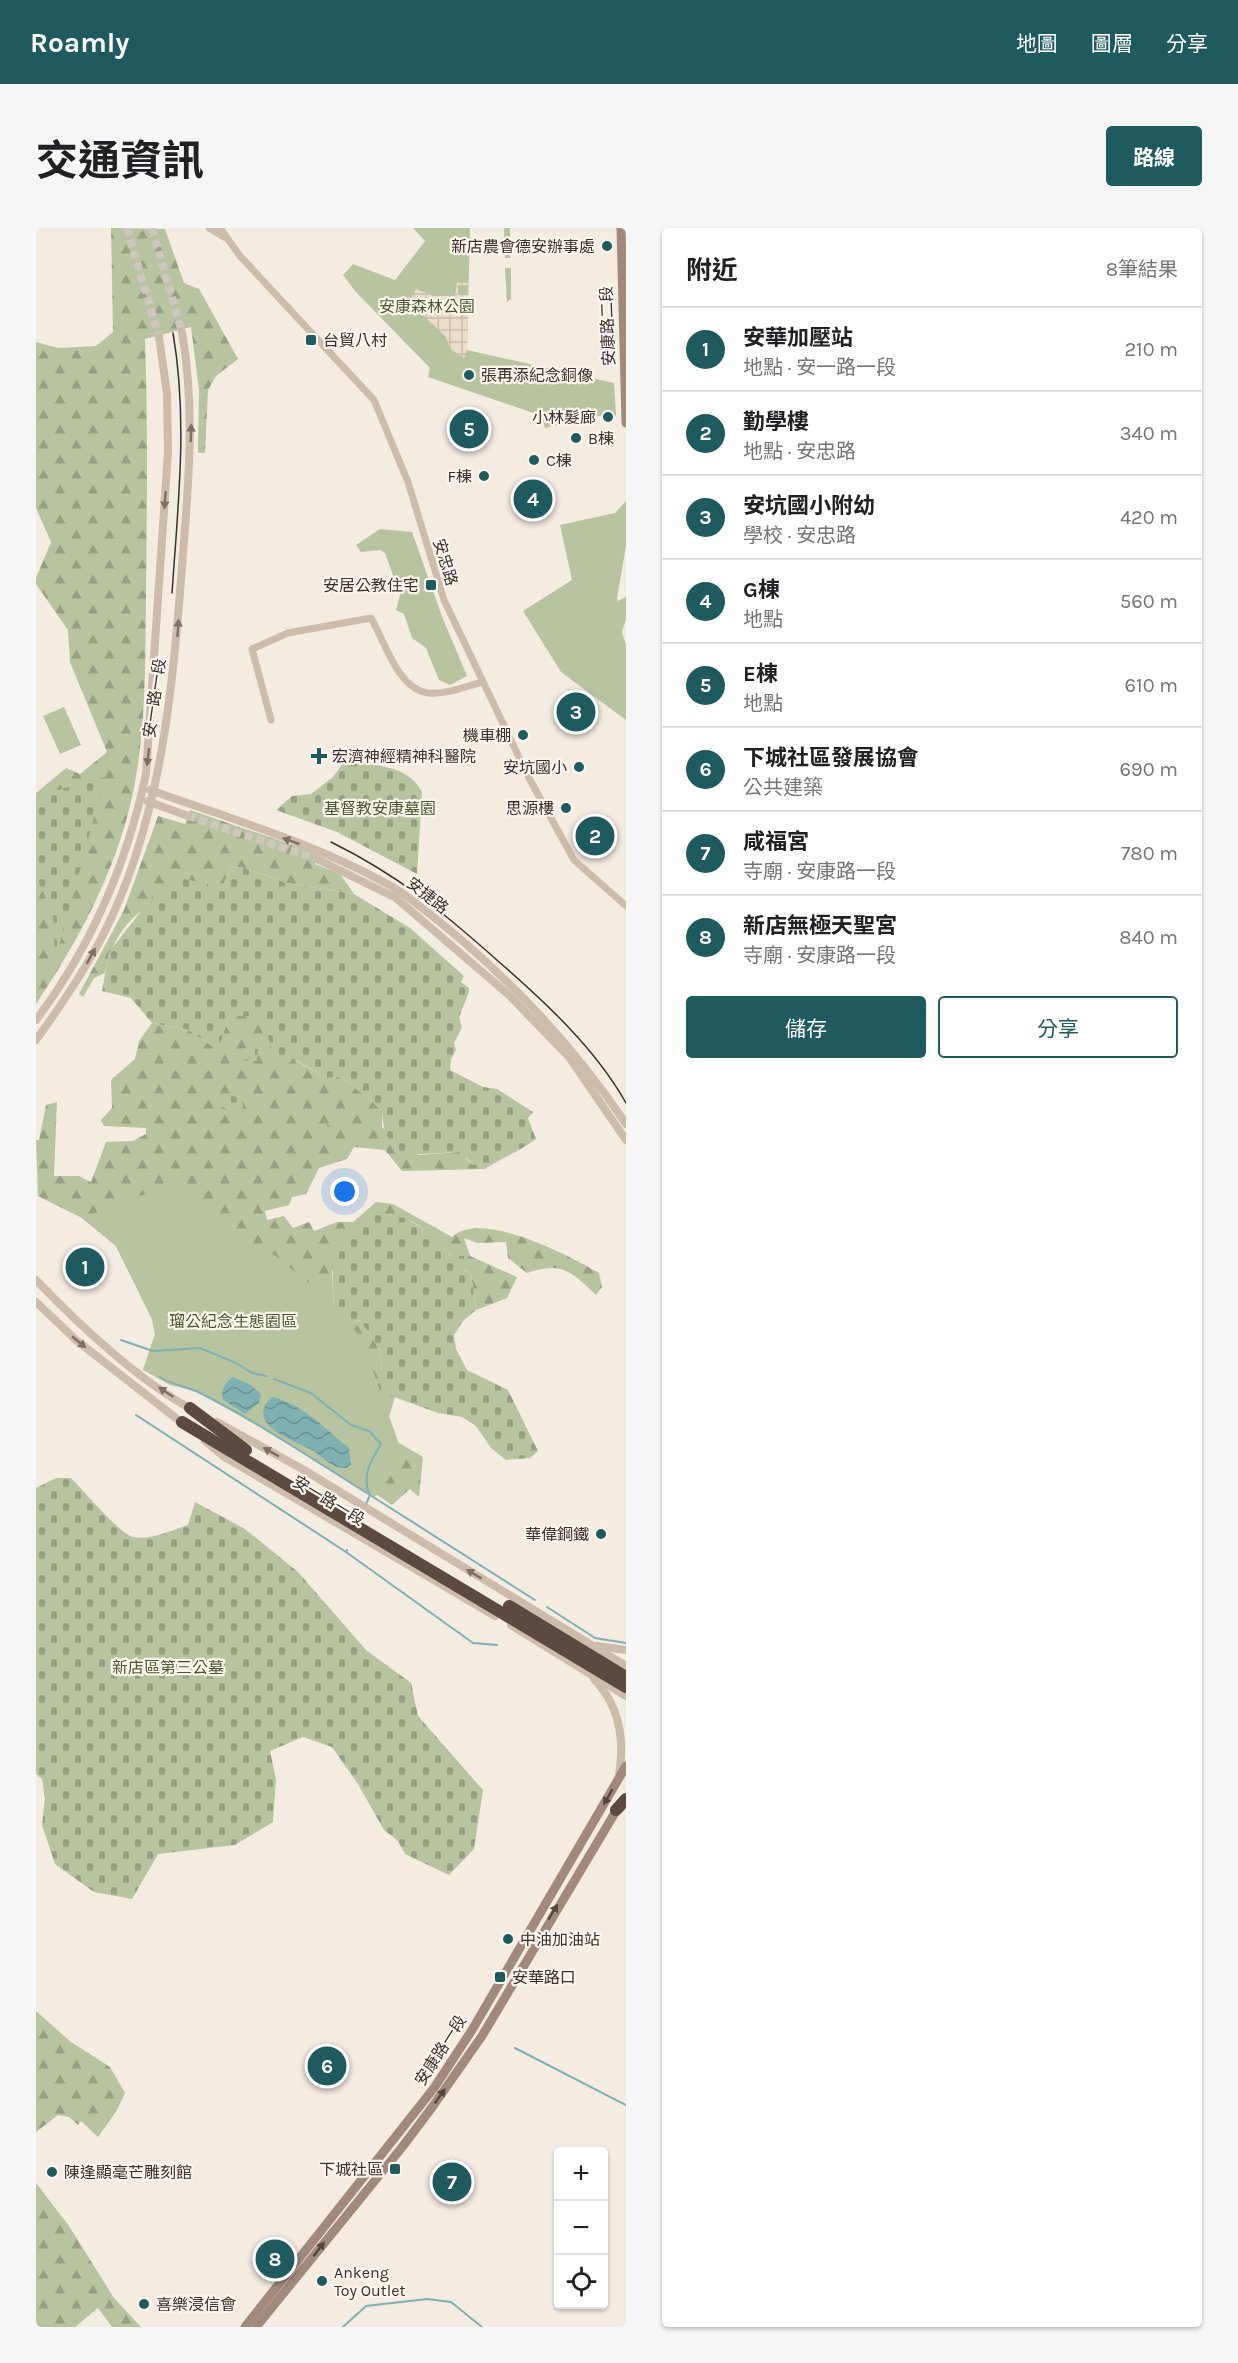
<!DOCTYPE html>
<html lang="zh-TW">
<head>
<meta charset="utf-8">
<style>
	:root { --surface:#fff; --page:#f6f6f6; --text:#202124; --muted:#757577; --line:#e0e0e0; --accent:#1f5a5e }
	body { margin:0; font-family:Karla,"Noto Sans TC",sans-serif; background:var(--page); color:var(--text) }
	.controls { position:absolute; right:18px; bottom:18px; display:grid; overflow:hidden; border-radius:6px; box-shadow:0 2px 4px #0004 }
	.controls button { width:54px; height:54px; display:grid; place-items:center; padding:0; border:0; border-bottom:2px solid var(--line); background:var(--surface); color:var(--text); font:30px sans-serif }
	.you { position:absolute; left:309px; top:964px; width:21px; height:21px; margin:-15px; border:4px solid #fff; border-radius:50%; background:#1a73e8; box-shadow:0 0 0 9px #1a73e833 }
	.badge { display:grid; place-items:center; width:39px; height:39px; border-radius:50%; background:var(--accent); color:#fff; font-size:20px; font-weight:700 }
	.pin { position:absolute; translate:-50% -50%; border:3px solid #fff; box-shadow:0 2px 6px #0006 }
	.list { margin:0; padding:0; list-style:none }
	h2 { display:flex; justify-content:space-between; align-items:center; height:78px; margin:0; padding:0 24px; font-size:26px }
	h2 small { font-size:20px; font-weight:400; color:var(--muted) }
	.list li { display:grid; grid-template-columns:39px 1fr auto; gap:18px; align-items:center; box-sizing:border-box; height:84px; padding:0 24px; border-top:2px solid var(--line) }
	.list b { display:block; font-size:22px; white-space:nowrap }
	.list p { margin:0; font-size:20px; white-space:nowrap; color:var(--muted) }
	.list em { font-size:20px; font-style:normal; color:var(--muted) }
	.actions { display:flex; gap:12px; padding:18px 24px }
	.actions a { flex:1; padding:14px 0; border:2px solid var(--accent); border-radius:6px; text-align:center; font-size:21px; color:var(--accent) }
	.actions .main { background:var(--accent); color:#fff }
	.icon { flex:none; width:33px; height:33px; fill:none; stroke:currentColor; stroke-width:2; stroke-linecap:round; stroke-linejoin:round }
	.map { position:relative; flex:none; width:590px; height:2099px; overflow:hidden; border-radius:6px }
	header { display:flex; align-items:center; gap:36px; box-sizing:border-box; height:84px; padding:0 30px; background:var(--accent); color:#fff }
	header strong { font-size:28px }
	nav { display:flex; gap:33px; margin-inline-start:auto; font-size:21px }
	.intro { display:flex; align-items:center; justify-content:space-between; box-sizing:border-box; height:144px; padding:0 36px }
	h1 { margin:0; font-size:42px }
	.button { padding:15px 27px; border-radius:6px; background:var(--accent); color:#fff; font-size:21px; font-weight:700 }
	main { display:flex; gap:36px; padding:0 36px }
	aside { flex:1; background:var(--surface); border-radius:6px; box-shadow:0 2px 4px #0004 }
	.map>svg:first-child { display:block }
	.forest { fill:url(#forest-firs) }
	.cemetery { fill:url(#cemetery-stones) }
	.green { fill:#b8c4a0 }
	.plaza { fill:url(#plaza-grid) }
	.water { fill:url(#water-waves) }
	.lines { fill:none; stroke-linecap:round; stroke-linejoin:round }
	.stream { stroke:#7fb0b2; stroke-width:2 }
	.tertiary-tunnel { stroke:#cfc6bd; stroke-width:8; stroke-dasharray:8 4; stroke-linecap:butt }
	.minor { stroke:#cdbbac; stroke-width:7 }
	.tertiary { stroke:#cdbbac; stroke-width:8 }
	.secondary { stroke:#a18a7d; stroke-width:9 }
	.motorway { stroke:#5c4a42; stroke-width:12 }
	.tram { stroke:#3b302b; stroke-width:1.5 }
	.motorway-bridge { stroke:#5c4a42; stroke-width:12 }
	.oneway { fill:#7d6f65 }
	.oneway2 { fill:#544640 }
	.poi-dot { fill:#1f5a5e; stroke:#fbf5ee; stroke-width:2 }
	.labels { text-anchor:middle; stroke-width:4.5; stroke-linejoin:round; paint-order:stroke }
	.poi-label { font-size:16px; fill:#3b302b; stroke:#fbf5ee; text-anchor:start }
	.park-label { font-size:16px; fill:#4a5a2e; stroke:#fbf5ee }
	.street-label { font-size:16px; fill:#3b302b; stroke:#fbf5ee }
</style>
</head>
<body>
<header>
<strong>Roamly</strong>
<nav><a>地圖</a><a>圖層</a><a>分享</a></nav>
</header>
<div class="intro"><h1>交通資訊</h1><a class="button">路線</a></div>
<main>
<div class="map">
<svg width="590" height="2099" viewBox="0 0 590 2099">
	<defs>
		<pattern id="forest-firs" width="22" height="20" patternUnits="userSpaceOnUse" patternTransform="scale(1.5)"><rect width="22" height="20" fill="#b8c4a0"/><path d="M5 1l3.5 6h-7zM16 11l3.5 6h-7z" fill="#97a083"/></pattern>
		<pattern id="cemetery-stones" width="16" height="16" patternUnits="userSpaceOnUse" patternTransform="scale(1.5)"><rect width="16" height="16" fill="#b8c4a0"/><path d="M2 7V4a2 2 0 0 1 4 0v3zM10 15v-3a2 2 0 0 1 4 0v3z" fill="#97a083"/></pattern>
		<pattern id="plaza-grid" width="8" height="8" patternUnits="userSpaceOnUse" patternTransform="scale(1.5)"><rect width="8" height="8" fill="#ecdcc8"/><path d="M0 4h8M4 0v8" fill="none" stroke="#cbbdac"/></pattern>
		<pattern id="water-waves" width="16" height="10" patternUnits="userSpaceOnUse" patternTransform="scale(1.5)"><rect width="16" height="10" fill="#7fb0b2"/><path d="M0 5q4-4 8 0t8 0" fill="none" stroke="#699091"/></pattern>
	</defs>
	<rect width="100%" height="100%" fill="#f4ebe1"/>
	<!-- forest -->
	<g class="forest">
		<path d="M 75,0 L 129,1 L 148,55 L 163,61 L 202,131 L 180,148 L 172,162 L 169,225 L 162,225 L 163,162 L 155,99 L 109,111 C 112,195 111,280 110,365 C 109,438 111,514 92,586 C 73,656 40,716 0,776 L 0,565 L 30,540 L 44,546 L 71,524 L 34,434 L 32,402 L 0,356 L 0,350 L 15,314 L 0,280 L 0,114 L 22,120 L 60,118 L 77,104 Z"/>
		<path d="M 154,582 L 283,626 L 279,636 L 304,646 L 318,666 L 251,655 L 205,639 L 196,640 L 183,664 C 126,658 79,688 69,745 L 58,750 L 47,769 L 43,766 L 88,682 L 122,588 L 149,596 Z"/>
		<path d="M 193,788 L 227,788 L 259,832 L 291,850 L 302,849 L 311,853 L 346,882 L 346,899 L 382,927 L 423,924 L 437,937 L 441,934 L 449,941 L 366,943 L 349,922 L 318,919 L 311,931 L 283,940 L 270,966 L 256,969 L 253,977 L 229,983 L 231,992 L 248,988 L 257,1000 L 273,994 L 278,1003 L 301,994 L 317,994 L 340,974 L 357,976 L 416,1009 C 445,981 534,1028 563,1045 L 566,1059 L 560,1067 C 535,1043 525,1033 491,1045 L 472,1030 L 470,1014 L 441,1015 L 428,1010 L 434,1028 L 481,1049 L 471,1070 L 440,1082 L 435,1046 C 410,1028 394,994 361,989 L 296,1042 L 298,1090 L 310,1097 L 323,1092 C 343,1118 353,1130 340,1162 L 359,1169 L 348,1206 L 387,1229 L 383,1269 L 374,1261 L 356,1277 L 328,1258 L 342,1220 L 107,1142 L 119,1106 L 116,1091 L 80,1018 L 46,990 L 2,968 L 0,912 L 3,912 L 10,877 L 21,874 L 18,948 L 43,948 L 55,954 L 70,914 L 97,913 L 110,906 L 110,900 L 68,898 L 65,892 L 76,880 L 75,852 L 99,831 L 103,813 L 116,795 L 153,802 L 182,822 Z"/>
		<path d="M 0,1783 L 35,1814 L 74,1839 L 89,1865 L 81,1882 L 62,1909 L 45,1893 L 42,1897 L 33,1889 L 22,1887 L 0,1904 Z"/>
		<path d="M 0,1955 L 33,1998 L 78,2070 L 105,2099 L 76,2099 L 62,2080 L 39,2099 L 0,2099 Z"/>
	</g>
	<!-- cemetery -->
	<g class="cemetery">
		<path d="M 307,535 C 335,537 371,535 386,564 L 381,646 L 301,604 L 240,582 L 256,568 L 275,566 L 297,549 Z"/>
		<path d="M 69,549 L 19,734 L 17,685 L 0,649 L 0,575 L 15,564 Z"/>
		<path d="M 205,639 L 251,655 L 318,666 L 374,700 L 428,748 L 425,754 L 433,760 L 433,764 L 423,789 L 426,799 L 418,815 L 420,822 L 415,831 L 414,842 L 447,859 L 461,861 L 497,884 L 492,890 L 500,911 C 484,923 466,930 449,941 L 441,934 L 438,937 L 423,924 L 368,927 C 351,915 347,902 346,882 L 311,853 L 302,849 L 291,850 L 260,832 L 240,840 L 227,788 L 193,788 L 182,823 L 153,802 L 116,795 L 95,770 L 66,763 L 73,724 L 120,664 L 132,667 L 139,649 L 172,656 L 172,662 L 183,663 L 196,640 Z"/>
		<path d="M 206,820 L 222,821 L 221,833 L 205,832 Z"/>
		<path d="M 192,866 L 206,871 L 207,879 L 203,885 L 197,887 L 184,879 L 182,873 Z"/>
		<path d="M 291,896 L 302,904 L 296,915 L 285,905 Z"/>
		<path d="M 335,985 L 369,990 L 397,1006 L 414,1027 L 428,1028 L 429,1042 L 435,1046 L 440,1082 L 427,1093 L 418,1107 L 420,1121 L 431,1142 L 472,1162 L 502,1223 L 494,1230 L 470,1232 L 455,1220 L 440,1198 L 426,1189 L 402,1185 L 339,1162 C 353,1130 343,1118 323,1092 L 310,1097 L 298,1090 L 296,1019 Z"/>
		<path d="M 20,1250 L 35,1250 C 48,1263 84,1306 97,1309 C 112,1313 137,1302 152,1297 L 159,1274 L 209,1301 L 262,1344 L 330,1422 L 375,1455 L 382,1488 L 447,1562 L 438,1621 L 413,1647 L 369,1626 L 362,1613 L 348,1602 L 322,1556 L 296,1519 L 267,1509 L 234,1523 L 240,1551 L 237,1594 L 199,1617 L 122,1626 L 96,1671 L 58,1664 L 19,1636 L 6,1597 L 9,1570 L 6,1551 L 0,1546 L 0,1260 Z"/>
	</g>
	<!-- green -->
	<g class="green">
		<path d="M 377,0 L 434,0 L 431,122 L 578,155 L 580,188 L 560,188 L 509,200 L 506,188 L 392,149 L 394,140 L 319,63 L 307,47 L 317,36 L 359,52 L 389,13 Z"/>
		<path d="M 468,0 L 474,0 L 474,30 L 469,30 Z"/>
		<path d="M 469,40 L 475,40 L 475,71 L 471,74 Z"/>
		<path d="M 590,273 L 590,318 L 581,370 L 582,373 L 590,369 L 590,391 L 586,404 L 590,417 L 590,492 L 525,444 L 487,383 L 536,352 L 524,297 L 579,285 Z"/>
		<path d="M 344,301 L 376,304 L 407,391 L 431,448 L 414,457 L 403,452 L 390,420 L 376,410 L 368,386 L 360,382 L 364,367 L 349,325 L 344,322 L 325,324 L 320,317 Z"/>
		<path d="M 28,479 L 45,517 L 24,526 L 7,488 Z"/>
		<path d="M 133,957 L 188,1000 L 240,1028 L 307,1083 L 328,1117 L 363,1216 L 363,1237 L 339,1269 L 253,1215 L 160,1163 L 134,1157 L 107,1142 L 119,1106 L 116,1091 L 80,1018 L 46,990 Z"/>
	</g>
	<!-- plaza -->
	<path class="plaza" d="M 421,54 L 433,55 L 433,57 L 422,57 L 422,66 L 432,67 L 431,122 L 428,130 L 414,121 L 410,109 L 373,74 L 380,61 L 397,68 L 419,68 Z"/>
	<!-- water -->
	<g class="water">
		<path d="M 197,1149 L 215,1157 L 225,1166 L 223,1175 L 209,1186 L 187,1172 C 184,1163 189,1154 197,1149 Z"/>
		<path d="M 236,1169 C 267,1176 289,1201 313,1220 L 315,1236 L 311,1240 C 294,1241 287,1228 274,1221 C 254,1211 208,1195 236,1169 Z"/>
	</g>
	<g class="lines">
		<!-- stream -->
		<g class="stream">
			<path d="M 85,1112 L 117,1123 L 164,1120 L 200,1135 L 216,1145 L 230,1148"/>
			<path d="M 124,1149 C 139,1158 149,1158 162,1164 C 222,1194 278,1232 334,1267 L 330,1276"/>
			<path d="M 238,1151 L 275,1165 L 315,1197 L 333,1203 L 345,1216 C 335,1232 325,1249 334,1267 L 499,1372"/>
			<path d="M 100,1187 L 310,1324"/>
			<path d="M 322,1295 L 328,1281"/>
			<path d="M 311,1322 L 310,1324 L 437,1415 L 461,1417"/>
			<path d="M 511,1379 L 559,1410 L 590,1415"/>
			<path d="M 479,1820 L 590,1877"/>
			<path d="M 307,2099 L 330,2078 L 391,2071 L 415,2074 L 446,2099"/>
		</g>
		<!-- tertiary-tunnel -->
		<g class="tertiary-tunnel">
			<path d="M 91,0 L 123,109"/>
			<path d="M 116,0 L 146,104"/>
			<path d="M 152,588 L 281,631"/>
		</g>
		<!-- minor -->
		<g class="minor">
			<path d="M 173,0 L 188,9"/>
			<path d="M 184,0 L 204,28 L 338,172 L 372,254 L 408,372 L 493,550 L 538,632 L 590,678"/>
			<path d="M 235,492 L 216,421 L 252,405 L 335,390 C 349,413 361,461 392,465 C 410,467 430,458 447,454"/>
		</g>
		<!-- tertiary -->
		<g class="tertiary">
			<path d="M 114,562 C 198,592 288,618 365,664 C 452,728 529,805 590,896"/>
			<path d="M 111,573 L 152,588"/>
			<path d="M 281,631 L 360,670 L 473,767 L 533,829 L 590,912"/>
			<path d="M 0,792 C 55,719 91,635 110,546 L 132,224 L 131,166 L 123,109"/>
			<path d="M 0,812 C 24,779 47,745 66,709 C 127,591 137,456 147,326 C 153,251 159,179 146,104"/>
			<path d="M 0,1052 C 42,1096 105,1155 159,1183"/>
			<path d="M 0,1074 L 40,1112 L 150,1198"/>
			<path d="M 181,1194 L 268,1242 L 590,1438"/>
			<path d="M 169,1213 L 187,1228 L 459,1388"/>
			<path d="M 475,1397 L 590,1468"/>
			<path d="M 561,1418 L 590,1422"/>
			<path d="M 558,1451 C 584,1478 589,1511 583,1547"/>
		</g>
		<!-- secondary -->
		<g class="secondary">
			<path d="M 585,0 L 590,195"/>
			<path d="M 209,2099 L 398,1860 L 436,1802 L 590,1538"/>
			<path d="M 220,2099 L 367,1918 L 397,1878 L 446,1808 L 583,1578"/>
		</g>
		<!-- motorway -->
		<path class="motorway" d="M 580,1582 L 590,1571"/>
		<!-- tram -->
		<g class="tram">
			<path d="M 136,365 C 142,277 152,192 137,105"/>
			<path d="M 295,614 C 362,647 407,684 462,733 C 509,774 559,820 590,875"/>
		</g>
		<!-- motorway-bridge -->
		<g class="motorway-bridge">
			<path d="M 154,1180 L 210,1222"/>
			<path d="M 146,1194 L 590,1459"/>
			<path d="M 473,1378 L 590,1449"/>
		</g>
	</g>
	<!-- one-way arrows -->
	<defs><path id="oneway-solid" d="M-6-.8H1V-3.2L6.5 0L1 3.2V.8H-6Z" transform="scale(1.5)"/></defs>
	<g class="oneway">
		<use href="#oneway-solid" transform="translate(155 205) rotate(-88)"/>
		<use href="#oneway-solid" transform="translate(129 272) rotate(94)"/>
		<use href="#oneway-solid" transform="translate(142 400) rotate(-86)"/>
		<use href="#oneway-solid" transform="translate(112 529) rotate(97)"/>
		<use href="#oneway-solid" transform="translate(255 613) rotate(-160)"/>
		<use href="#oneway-solid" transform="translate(55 728) rotate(-61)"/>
		<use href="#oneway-solid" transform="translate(43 1114) rotate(40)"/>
		<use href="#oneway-solid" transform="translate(130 1164) rotate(-146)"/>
		<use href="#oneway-solid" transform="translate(235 1224) rotate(-151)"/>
		<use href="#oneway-solid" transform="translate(438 1346) rotate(-149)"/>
	</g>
	<g class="oneway2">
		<use href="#oneway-solid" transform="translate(572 1569) rotate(120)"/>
		<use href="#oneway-solid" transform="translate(517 1684) rotate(-59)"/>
		<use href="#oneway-solid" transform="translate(404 1868) rotate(-55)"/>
		<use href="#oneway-solid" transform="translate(283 2021) rotate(-53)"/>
	</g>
	<!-- markers -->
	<g class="poi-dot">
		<circle cx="571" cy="18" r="6"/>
		<rect x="269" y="106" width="12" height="12" rx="3"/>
		<circle cx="433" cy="147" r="6"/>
		<circle cx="572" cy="189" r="6"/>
		<circle cx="540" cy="210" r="6"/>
		<circle cx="498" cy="232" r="6"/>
		<circle cx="448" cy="248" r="6"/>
		<rect x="389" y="351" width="12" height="12" rx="3"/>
		<circle cx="487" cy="507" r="6"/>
		<path d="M280 519h6v6h6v6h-6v6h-6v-6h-6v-6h6z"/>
		<circle cx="543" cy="539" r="6"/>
		<circle cx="530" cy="580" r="6"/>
		<circle cx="565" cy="1306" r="6"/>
		<circle cx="472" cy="1711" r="6"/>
		<rect x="458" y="1743" width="12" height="12" rx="3"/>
		<rect x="353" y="1935" width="12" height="12" rx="3"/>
		<circle cx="16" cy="1944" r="6"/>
		<circle cx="286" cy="2053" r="6"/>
		<circle cx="108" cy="2076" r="6"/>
	</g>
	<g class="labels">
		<!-- poi labels -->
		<g class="poi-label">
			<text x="559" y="24" text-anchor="end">新店農會德安辦事處</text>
			<text x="287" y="118">台貿八村</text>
			<text x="445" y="153">張再添紀念銅像</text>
			<text x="560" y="195" text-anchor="end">小林髮廊</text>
			<text x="552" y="216">B棟</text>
			<text x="510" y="238">C棟</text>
			<text x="436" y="254" text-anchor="end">F棟</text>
			<text x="383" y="363" text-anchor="end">安居公教住宅</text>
			<text x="475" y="513" text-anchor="end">機車棚</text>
			<text x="296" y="534">宏濟神經精神科醫院</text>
			<text x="531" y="545" text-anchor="end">安坑國小</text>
			<text x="518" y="586" text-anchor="end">思源樓</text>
			<text x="553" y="1312" text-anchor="end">華偉鋼鐵</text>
			<text x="484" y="1717">中油加油站</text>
			<text x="476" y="1755">安華路口</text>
			<text x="347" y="1947" text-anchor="end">下城社區</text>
			<text x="28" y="1950">陳逢顯毫芒雕刻館</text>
			<text x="298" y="2050">Ankeng<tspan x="298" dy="18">Toy Outlet</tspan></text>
			<text x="120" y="2082">喜樂浸信會</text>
		</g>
		<!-- park labels -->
		<g class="park-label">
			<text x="391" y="84">安康森林公園</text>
			<text x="344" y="586">基督教安康墓園</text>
			<text x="197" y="1099">瑠公紀念生態園區</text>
			<text x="132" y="1445">新店區第三公墓</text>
		</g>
		<!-- street labels -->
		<g class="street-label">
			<text transform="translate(571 98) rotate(-92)" y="6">安康路二段</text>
			<text transform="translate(410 334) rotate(73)" y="6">安忠路</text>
			<text transform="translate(118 470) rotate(-82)" y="6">安一路一段</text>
			<text transform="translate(392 667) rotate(38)" y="6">安捷路</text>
			<text transform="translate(293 1272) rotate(31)" y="6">安一路一段</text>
			<text transform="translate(404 1822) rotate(-57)" y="6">安康路一段</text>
		</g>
	</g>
</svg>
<div class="controls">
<button>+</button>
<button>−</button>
<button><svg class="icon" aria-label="locate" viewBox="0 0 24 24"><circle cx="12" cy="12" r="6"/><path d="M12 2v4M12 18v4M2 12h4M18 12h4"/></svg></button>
</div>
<div class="you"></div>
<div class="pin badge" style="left:49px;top:1039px">1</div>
<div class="pin badge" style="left:559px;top:608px">2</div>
<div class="pin badge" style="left:540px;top:484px">3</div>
<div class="pin badge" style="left:497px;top:271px">4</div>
<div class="pin badge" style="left:433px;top:201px">5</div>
<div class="pin badge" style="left:291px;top:1838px">6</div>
<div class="pin badge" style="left:416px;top:1954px">7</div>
<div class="pin badge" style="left:239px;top:2031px">8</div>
</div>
<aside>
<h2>附近<small>8筆結果</small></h2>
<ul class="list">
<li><span class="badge">1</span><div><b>安華加壓站</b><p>地點 · 安一路一段</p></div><em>210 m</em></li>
<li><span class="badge">2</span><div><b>勤學樓</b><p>地點 · 安忠路</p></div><em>340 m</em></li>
<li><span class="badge">3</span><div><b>安坑國小附幼</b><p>學校 · 安忠路</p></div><em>420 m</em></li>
<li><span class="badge">4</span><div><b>G棟</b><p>地點</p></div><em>560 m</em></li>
<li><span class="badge">5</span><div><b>E棟</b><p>地點</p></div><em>610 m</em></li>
<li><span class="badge">6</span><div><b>下城社區發展協會</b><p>公共建築</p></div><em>690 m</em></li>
<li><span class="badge">7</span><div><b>咸福宮</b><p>寺廟 · 安康路一段</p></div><em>780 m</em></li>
<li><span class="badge">8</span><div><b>新店無極天聖宮</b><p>寺廟 · 安康路一段</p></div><em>840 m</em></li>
</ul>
<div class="actions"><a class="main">儲存</a><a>分享</a></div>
</aside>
</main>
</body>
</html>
